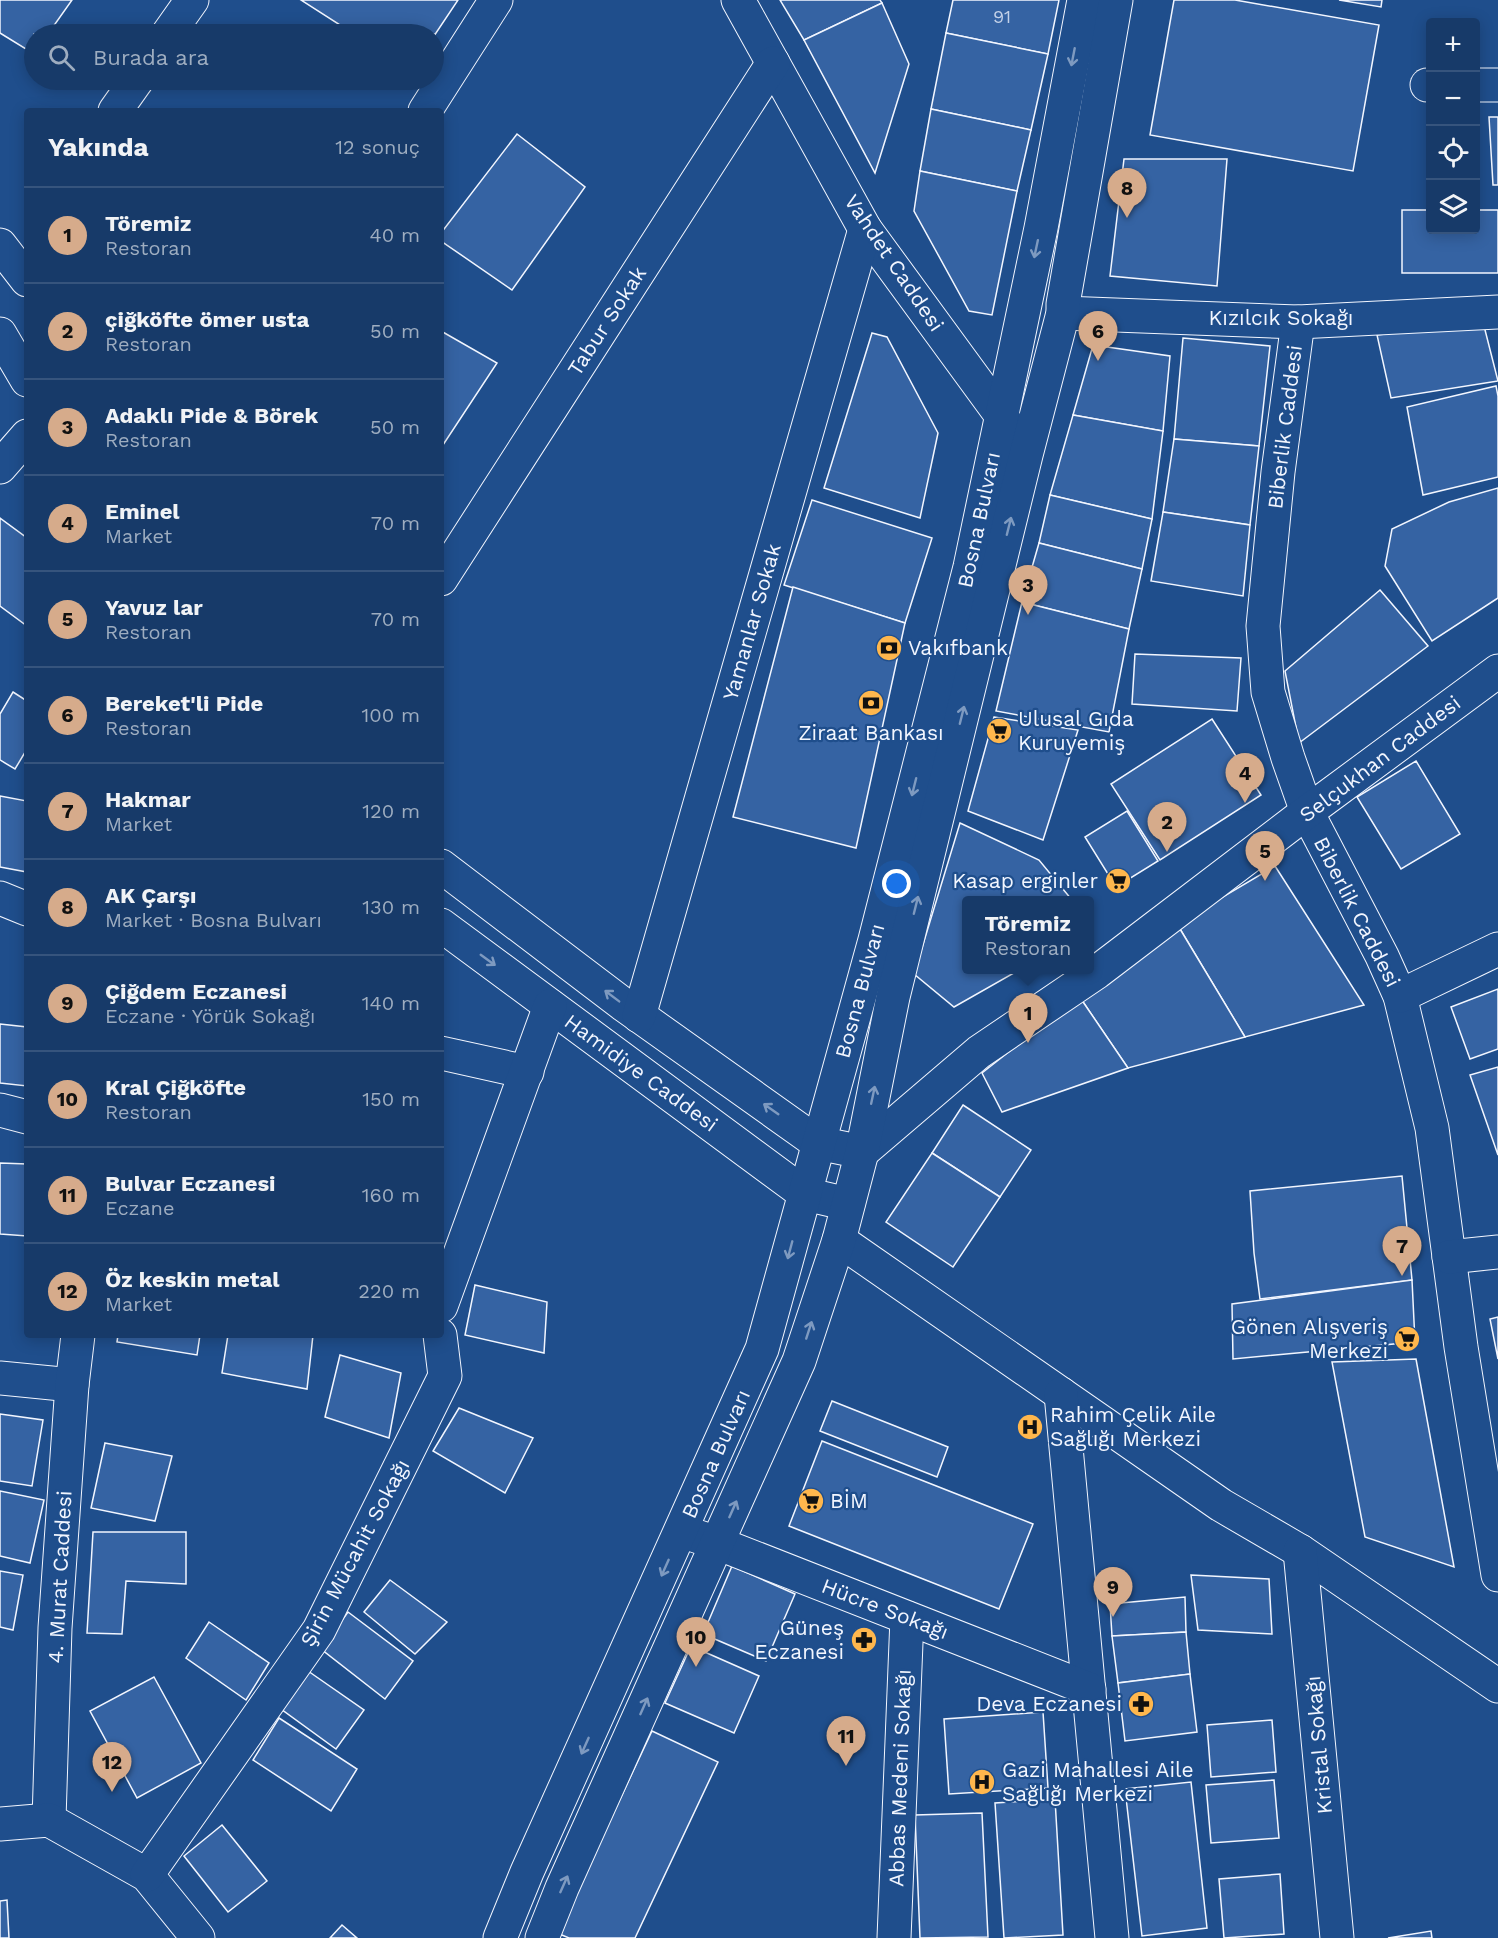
<!DOCTYPE html>
<html lang="tr">
<head>
<meta charset="utf-8">
<style>
	:root { --surface:#173a69; --page:#244571; --text:#f1f3f6; --muted:#9eadc0; --line:#36547d; --accent:#d6ab8b }
	body { margin:0; font-family:"Work Sans",sans-serif; background:var(--page); color:var(--text) }
	.controls { position:absolute; right:18px; top:18px; display:grid; overflow:hidden; border-radius:6px; box-shadow:0 3px 15px #0003 }
	.controls button { width:54px; height:54px; display:grid; place-items:center; padding:0; border:0; border-bottom:2px solid var(--line); background:var(--surface); color:var(--text); font:30px sans-serif }
	.you { position:absolute; left:897px; top:884px; width:21px; height:21px; margin:-15px; border:4px solid #fff; border-radius:50%; background:#1a73e8; box-shadow:0 0 0 9px #1a73e833 }
	.badge { display:grid; place-items:center; width:39px; height:39px; border-radius:50%; background:var(--accent); color:#111; font-size:20px; font-weight:700 }
	.pin { position:absolute; translate:-50% -50px; filter:drop-shadow(0 2px 3px #0008) }
	.pin::after { content:''; position:absolute; top:32px; width:21px; height:18px; background:inherit; clip-path:polygon(0 0,100% 0,50% 100%) }
	.popup { position:absolute; left:962px; top:896px; width:132px; height:78px; box-sizing:border-box; display:grid; place-content:center; border-radius:6px; background:var(--surface); filter:drop-shadow(0 2px 4px #0005); font-size:20px; white-space:nowrap; color:var(--muted) }
	.popup b { font-size:22px; color:var(--text) }
	.popup::after { content:''; position:absolute; left:50%; top:100%; margin-left:-12px; border:12px solid transparent; border-top-color:var(--surface) }
	.list { margin:0; padding:0; list-style:none }
	h2 { display:flex; justify-content:space-between; align-items:center; height:78px; margin:0; padding:0 24px; font-size:26px }
	h2 small { font-size:20px; font-weight:400; color:var(--muted) }
	.list li { display:grid; grid-template-columns:39px 1fr auto; gap:18px; align-items:center; box-sizing:border-box; height:96px; padding:0 24px; border-top:2px solid var(--line) }
	.list b { display:block; font-size:22px; white-space:nowrap }
	.list p { margin:0; font-size:20px; white-space:nowrap; color:var(--muted) }
	.list em { font-size:20px; font-style:normal; color:var(--muted) }
	.icon { flex:none; width:33px; height:33px; fill:none; stroke:currentColor; stroke-width:2; stroke-linecap:round; stroke-linejoin:round }
	.map { position:relative; flex:none; width:1498px; height:1938px; overflow:hidden }
	.search { position:absolute; background:var(--surface); box-shadow:0 3px 15px #0003; left:24px; top:24px; width:420px; height:66px; display:flex; align-items:center; gap:15px; box-sizing:border-box; padding:0 21px; border-radius:33px; color:var(--muted); font-size:22px }
	.panel { position:absolute; background:var(--surface); box-shadow:0 3px 15px #0003; left:24px; top:108px; width:420px; height:1230px; border-radius:6px }
	.map>svg:first-child { display:block }
	.building { fill:#3563a3; stroke:#f2f6ff; stroke-width:1.5 }
	.lines { fill:none; stroke-linecap:round; stroke-linejoin:round }
	.minor-casing { stroke:#f2f6ff; stroke-width:35 }
	.major-casing { stroke:#f2f6ff; stroke-width:35 }
	.minor { stroke:#1f4e8c; stroke-width:33 }
	.major { stroke:#1f4e8c; stroke-width:33 }
	.oneway { stroke:#7e9ac0 }
	.labels { text-anchor:middle; stroke-width:4.5; stroke-linejoin:round; paint-order:stroke }
	.number-label { font-size:18px; fill:#c3d1e8 }
	.street-label { font-size:21px; fill:#f2f6ff; stroke:#1f4e8c }
	.poi-label { font-size:21px; fill:#f2f6ff; stroke:#1f4e8c; text-anchor:start }
</style>
</head>
<body>
<div class="map">
<svg width="1498" height="1938" viewBox="0 0 1498 1938">
	<rect width="100%" height="100%" fill="#1f4e8c"/>
	<!-- building -->
	<g class="building">
		<path d="M 0,0 L 72,0 L 48,34 L 34,34 L 34,54 L 0,33 Z"/>
		<path d="M 301,0 L 458,0 L 434,36 L 434,34 L 354,34 Z"/>
		<path d="M 780,0 L 880,0 L 882,3 L 804,40 Z"/>
		<path d="M 953,0 L 1059,0 L 1048,54 L 946,33 Z"/>
		<path d="M 1174,0 L 1235,0 L 1379,25 L 1353,171 L 1150,135 Z"/>
		<path d="M 1339,0 L 1382,0 L 1381,7 Z"/>
		<path d="M 882,3 L 909,64 L 875,173 L 804,40 Z"/>
		<path d="M 946,33 L 1048,54 L 1031,130 L 931,109 Z"/>
		<path d="M 931,109 L 1031,130 L 1017,191 L 920,171 Z"/>
		<path d="M 1489,117 L 1498,117 L 1498,185 L 1493,185 Z"/>
		<path d="M 517,134 L 585,187 L 512,290 L 441,241 L 441,233 Z"/>
		<path d="M 1124,159 L 1227,159 L 1217,286 L 1110,276 Z"/>
		<path d="M 920,171 L 1017,191 L 992,315 L 969,311 L 914,211 Z"/>
		<path d="M 1402,210 L 1430,210 L 1430,230 L 1476,230 L 1476,210 L 1498,210 L 1498,273 L 1402,273 Z"/>
		<path d="M 1483,322 L 1498,381 L 1391,398 L 1377,335 Z"/>
		<path d="M 441,331 L 497,363 L 441,448 Z"/>
		<path d="M 872,333 L 887,337 L 938,433 L 920,518 L 824,488 Z"/>
		<path d="M 1183,338 L 1270,346 L 1259,446 L 1174,439 Z"/>
		<path d="M 1093,345 L 1170,356 L 1163,431 L 1073,415 Z"/>
		<path d="M 1496,386 L 1498,396 L 1498,477 L 1423,495 L 1407,407 Z"/>
		<path d="M 1073,415 L 1163,431 L 1152,519 L 1050,495 Z"/>
		<path d="M 1174,439 L 1259,446 L 1250,525 L 1163,512 Z"/>
		<path d="M 1498,488 L 1498,598 L 1432,641 L 1385,566 L 1392,529 L 1449,502 Z"/>
		<path d="M 1050,495 L 1152,519 L 1142,569 L 1039,543 Z"/>
		<path d="M 812,500 L 932,538 L 905,623 L 784,585 Z"/>
		<path d="M 1163,512 L 1250,525 L 1243,596 L 1151,581 Z"/>
		<path d="M 0,518 L 27,538 L 27,626 L 0,606 Z"/>
		<path d="M 1039,543 L 1142,569 L 1129,629 L 1022,602 Z"/>
		<path d="M 793,587 L 905,623 L 856,848 L 733,817 Z"/>
		<path d="M 1380,590 L 1428,646 L 1299,743 L 1285,671 Z"/>
		<path d="M 1022,602 L 1129,629 L 1109,732 L 996,711 Z"/>
		<path d="M 1135,654 L 1241,658 L 1237,711 L 1132,704 Z"/>
		<path d="M 13,692 L 27,701 L 27,749 L 15,769 L 0,760 L 0,714 Z"/>
		<path d="M 994,717 L 1078,730 L 1043,840 L 968,811 Z"/>
		<path d="M 1212,719 L 1261,795 L 1160,860 L 1111,784 Z"/>
		<path d="M 1416,761 L 1460,834 L 1401,869 L 1357,797 Z"/>
		<path d="M 0,796 L 27,801 L 27,872 L 0,867 Z"/>
		<path d="M 1127,811 L 1158,861 L 1116,887 L 1085,837 Z"/>
		<path d="M 960,823 L 1039,860 L 1072,900 L 966,900 L 966,970 L 1019,970 L 954,1007 L 914,974 Z"/>
		<path d="M 1275,866 L 1364,1005 L 1245,1037 L 1177,924 Z"/>
		<path d="M 1177,924 L 1245,1037 L 1128,1068 L 1079,996 Z"/>
		<path d="M 1498,989 L 1498,1049 L 1470,1059 L 1451,1007 Z"/>
		<path d="M 1079,996 L 1128,1068 L 1002,1112 L 982,1073 Z"/>
		<path d="M 0,1024 L 27,1027 L 27,1086 L 0,1083 Z"/>
		<path d="M 1498,1067 L 1498,1155 L 1470,1075 Z"/>
		<path d="M 963,1105 L 1031,1150 L 1000,1197 L 932,1153 Z"/>
		<path d="M 932,1153 L 1000,1197 L 953,1267 L 886,1222 Z"/>
		<path d="M 0,1163 L 27,1164 L 27,1236 L 0,1234 Z"/>
		<path d="M 1402,1176 L 1412,1280 L 1260,1299 L 1254,1253 L 1250,1191 Z"/>
		<path d="M 1412,1280 L 1415,1342 L 1233,1359 L 1232,1304 Z"/>
		<path d="M 475,1285 L 547,1302 L 544,1353 L 465,1335 Z"/>
		<path d="M 1498,1317 L 1498,1359 L 1490,1319 Z"/>
		<path d="M 118,1335 L 200,1335 L 197,1355 L 117,1342 Z"/>
		<path d="M 228,1335 L 313,1335 L 307,1389 L 222,1373 Z"/>
		<path d="M 340,1355 L 401,1373 L 389,1438 L 325,1417 Z"/>
		<path d="M 1416,1359 L 1454,1567 L 1365,1537 L 1332,1362 Z"/>
		<path d="M 832,1401 L 948,1447 L 937,1477 L 820,1431 Z"/>
		<path d="M 459,1408 L 533,1438 L 505,1493 L 433,1451 Z"/>
		<path d="M 0,1414 L 43,1420 L 32,1486 L 0,1481 Z"/>
		<path d="M 822,1441 L 1033,1524 L 999,1609 L 789,1526 Z"/>
		<path d="M 105,1443 L 172,1456 L 155,1521 L 91,1508 Z"/>
		<path d="M 0,1491 L 44,1500 L 30,1563 L 0,1556 Z"/>
		<path d="M 93,1532 L 186,1532 L 186,1584 L 126,1581 L 122,1634 L 87,1633 Z"/>
		<path d="M 732,1566 L 795,1594 L 766,1661 L 703,1634 Z"/>
		<path d="M 0,1571 L 23,1575 L 13,1630 L 0,1627 Z"/>
		<path d="M 1191,1575 L 1269,1579 L 1272,1634 L 1198,1630 Z"/>
		<path d="M 390,1580 L 447,1622 L 415,1654 L 364,1612 Z"/>
		<path d="M 1185,1597 L 1186,1632 L 1112,1636 L 1110,1604 Z"/>
		<path d="M 348,1612 L 413,1661 L 385,1699 L 321,1649 Z"/>
		<path d="M 209,1622 L 269,1663 L 246,1700 L 186,1658 Z"/>
		<path d="M 1186,1632 L 1190,1674 L 1118,1683 L 1112,1636 Z"/>
		<path d="M 691,1646 L 759,1676 L 734,1733 L 665,1703 Z"/>
		<path d="M 308,1671 L 364,1710 L 336,1749 L 281,1709 Z"/>
		<path d="M 1190,1674 L 1197,1732 L 1125,1741 L 1118,1683 Z"/>
		<path d="M 154,1677 L 201,1763 L 137,1798 L 90,1711 Z"/>
		<path d="M 1043,1712 L 1048,1788 L 949,1794 L 944,1719 Z"/>
		<path d="M 279,1718 L 357,1769 L 331,1811 L 253,1760 Z"/>
		<path d="M 1272,1720 L 1276,1772 L 1211,1777 L 1207,1725 Z"/>
		<path d="M 652,1731 L 718,1762 L 635,1938 L 569,1938 L 557,1933 Z"/>
		<path d="M 1274,1780 L 1279,1838 L 1211,1843 L 1206,1785 Z"/>
		<path d="M 1191,1782 L 1207,1928 L 1142,1936 L 1125,1789 Z"/>
		<path d="M 1055,1799 L 1063,1935 L 1004,1938 L 995,1803 Z"/>
		<path d="M 982,1813 L 988,1937 L 920,1938 L 915,1815 Z"/>
		<path d="M 222,1825 L 267,1881 L 228,1912 L 184,1856 Z"/>
		<path d="M 1280,1874 L 1284,1934 L 1224,1938 L 1219,1879 Z"/>
		<path d="M 7,1900 L 9,1938 L 0,1938 L 0,1901 Z"/>
		<path d="M 342,1925 L 357,1938 L 330,1938 Z"/>
		<path d="M 1431,1931 L 1432,1938 L 1388,1938 Z"/>
	</g>
	<g class="lines">
		<!-- minor casing -->
		<g class="minor-casing">
			<g id="minor">
				<path d="M 738,0 L 865,229 L 1001,415 L 1013,434"/>
				<path d="M 168,34 L 192,0"/>
				<path d="M 1427,85 L 1430,85"/>
				<path d="M 1476,85 L 1498,85"/>
				<path d="M 115,111 L 137,80"/>
				<path d="M 425,111 L 496,0"/>
				<path d="M 0,245 L 27,280"/>
				<path d="M 1063,313 L 1298,322 L 1498,312"/>
				<path d="M 1298,322 L 1278,472 L 1263,626 L 1268,692 L 1288,758 L 1307,812 L 1382,956 L 1400,996 L 1432,1128 L 1461,1347 L 1498,1575"/>
				<path d="M 0,334 L 27,380"/>
				<path d="M 0,467 L 27,436"/>
				<path d="M 441,579 L 773,63"/>
				<path d="M 441,866 L 624,1005 L 818,1143 L 862,1152 L 979,1052 L 1097,972 L 1307,812 L 1498,671"/>
				<path d="M 0,898 L 27,909"/>
				<path d="M 441,925 L 805,1194 L 848,1204"/>
				<path d="M 1400,996 L 1498,949"/>
				<path d="M 639,1016 L 865,229"/>
				<path d="M 441,1053 L 527,1072"/>
				<path d="M 0,1110 L 27,1117"/>
				<path d="M 839,1240 L 1221,1505 L 1300,1551 L 1498,1686"/>
				<path d="M 1449,1257 L 1498,1252"/>
				<path d="M 441,1306 L 550,1006"/>
				<path d="M 0,1378 L 72,1385"/>
				<path d="M 1061,1394 L 1112,1938"/>
				<path d="M 681,1531 L 717,1543 L 1089,1689"/>
				<path d="M 1300,1551 L 1337,1938"/>
				<path d="M 49,1820 L 55,1628 L 72,1385 L 78,1335"/>
				<path d="M 0,1824 L 49,1820 L 147,1875 L 198,1938"/>
				<path d="M 147,1875 L 319,1630 L 445,1376 L 440,1335"/>
				<path d="M 894,1938 L 907,1618"/>
			</g>
		</g>
		<!-- major casing -->
		<g class="major-casing">
			<g id="major">
				<path d="M 500,1938 L 527,1872 L 762,1349 L 875,940 L 970,567 L 1041,228 L 1084,0"/>
				<path d="M 542,1938 L 562,1888 L 799,1361 L 839,1240 L 862,1152 L 893,997 L 1026,455 L 1063,313 L 1063,304 L 1116,0"/>
			</g>
		</g>
		<!-- minor -->
		<use href="#minor" class="minor"/>
		<!-- major -->
		<use href="#major" class="major"/>
	</g>
	<!-- one-way arrows -->
	<defs><path id="oneway-shaft" d="M-6 0H5M1.5-3L5.5 0L1.5 3" fill="none" stroke-width="1.6" stroke-linecap="round" stroke-linejoin="round" transform="scale(1.5)"/></defs>
	<g class="oneway">
		<use href="#oneway-shaft" transform="translate(1073 57) rotate(101)"/>
		<use href="#oneway-shaft" transform="translate(1036 249) rotate(102)"/>
		<use href="#oneway-shaft" transform="translate(1009 526) rotate(-76)"/>
		<use href="#oneway-shaft" transform="translate(962 715) rotate(-76)"/>
		<use href="#oneway-shaft" transform="translate(914 787) rotate(104)"/>
		<use href="#oneway-shaft" transform="translate(916 905) rotate(-76)"/>
		<use href="#oneway-shaft" transform="translate(488 960) rotate(36)"/>
		<use href="#oneway-shaft" transform="translate(612 996) rotate(-143)"/>
		<use href="#oneway-shaft" transform="translate(873 1095) rotate(-78)"/>
		<use href="#oneway-shaft" transform="translate(771 1109) rotate(-145)"/>
		<use href="#oneway-shaft" transform="translate(790 1250) rotate(105)"/>
		<use href="#oneway-shaft" transform="translate(809 1330) rotate(-72)"/>
		<use href="#oneway-shaft" transform="translate(733 1509) rotate(-66)"/>
		<use href="#oneway-shaft" transform="translate(665 1568) rotate(114)"/>
		<use href="#oneway-shaft" transform="translate(644 1706) rotate(-66)"/>
		<use href="#oneway-shaft" transform="translate(585 1746) rotate(114)"/>
		<use href="#oneway-shaft" transform="translate(564 1884) rotate(-66)"/>
	</g>
	<!-- icons -->
	<defs>
		<g id="bank-disc" transform="scale(1.35)"><circle r="9.5" fill="#ffb74d" stroke="#1f4e8c"/><path d="M-6-4H6V4H-6ZM0-2.3a2.3 2.3 0 1 0 0 4.6a2.3 2.3 0 1 0 0-4.6Z" fill="#111"/></g>
		<g id="supermarket-disc" transform="scale(1.35)"><circle r="9.5" fill="#ffb74d" stroke="#1f4e8c"/><path d="M-6-5.5h2.5l.6 2H6L4.5 2H-2.5L-4.4-4H-6ZM-1.5 3.2a1.3 1.3 0 1 0 .1 0ZM3 3.2a1.3 1.3 0 1 0 .1 0Z" fill="#111"/></g>
		<g id="hospital-disc" transform="scale(1.35)"><circle r="9.5" fill="#ffb74d" stroke="#1f4e8c"/><path d="M-5-5h3v3.5h4V-5h3V5h-3V1.5h-4V5h-3Z" fill="#111"/></g>
		<g id="pharmacy-disc" transform="scale(1.35)"><circle r="9.5" fill="#ffb74d" stroke="#1f4e8c"/><path d="M-2-6h4v4h4v4h-4v4h-4v-4h-4v-4h4Z" fill="#111"/></g>
	</defs>
	<g fill-rule="evenodd">
		<use href="#bank-disc" x="889" y="648"/>
		<use href="#bank-disc" x="871" y="703"/>
		<use href="#supermarket-disc" x="999" y="731"/>
		<use href="#supermarket-disc" x="1118" y="881"/>
		<use href="#supermarket-disc" x="1407" y="1339"/>
		<use href="#hospital-disc" x="1030" y="1427"/>
		<use href="#supermarket-disc" x="811" y="1501"/>
		<use href="#pharmacy-disc" x="864" y="1640"/>
		<use href="#pharmacy-disc" x="1141" y="1704"/>
		<use href="#hospital-disc" x="982" y="1782"/>
	</g>
	<g class="labels">
		<!-- number labels -->
		<g class="number-label">
			<text x="1002" y="23">91</text>
		</g>
		<!-- street labels -->
		<g class="street-label">
			<text transform="translate(894 263) rotate(56)" y="7">Vahdet Caddesi</text>
			<text x="1281" y="325">Kızılcık Sokağı</text>
			<text transform="translate(607 321) rotate(-57)" y="7">Tabur Sokak</text>
			<text transform="translate(1285 427) rotate(-83)" y="7">Biberlik Caddesi</text>
			<text transform="translate(979 520) rotate(-78)" y="7">Bosna Bulvarı</text>
			<text transform="translate(752 622) rotate(-74)" y="7">Yamanlar Sokak</text>
			<text transform="translate(1380 759) rotate(-37)" y="7">Selçukhan Caddesi</text>
			<text transform="translate(1357 912) rotate(63)" y="7">Biberlik Caddesi</text>
			<text transform="translate(860 991) rotate(-75)" y="7">Bosna Bulvarı</text>
			<text transform="translate(641 1073) rotate(36)" y="7">Hamidiye Caddesi</text>
			<text transform="translate(716 1454) rotate(-66)" y="7">Bosna Bulvarı</text>
			<text transform="translate(355 1553) rotate(-62)" y="7">Şirin Mücahit Sokağı</text>
			<text transform="translate(60 1577) rotate(-87)" y="7">4. Murat Caddesi</text>
			<text transform="translate(885 1609) rotate(21)" y="7">Hücre Sokağı</text>
			<text transform="translate(1319 1745) rotate(-95)" y="7">Kristal Sokağı</text>
			<text transform="translate(900 1778) rotate(-88)" y="7">Abbas Medeni Sokağı</text>
		</g>
		<!-- poi labels -->
		<g class="poi-label">
			<text x="908" y="655">Vakıfbank</text>
			<text x="1018" y="726">Ulusal Gıda<tspan x="1018" dy="24">Kuruyemiş</tspan></text>
			<text x="871" y="740" text-anchor="middle">Ziraat Bankası</text>
			<text x="1098" y="888" text-anchor="end">Kasap erginler</text>
			<text x="1388" y="1334" text-anchor="end">Gönen Alışveriş<tspan x="1388" dy="24">Merkezi</tspan></text>
			<text x="1050" y="1422">Rahim Çelik Aile<tspan x="1050" dy="24">Sağlığı Merkezi</tspan></text>
			<text x="830" y="1508">BİM</text>
			<text x="844" y="1635" text-anchor="end">Güneş<tspan x="844" dy="24">Eczanesi</tspan></text>
			<text x="1122" y="1711" text-anchor="end">Deva Eczanesi</text>
			<text x="1002" y="1777">Gazi Mahallesi Aile<tspan x="1002" dy="24">Sağlığı Merkezi</tspan></text>
		</g>
	</g>
</svg>
<div class="controls">
<button>+</button>
<button>−</button>
<button><svg class="icon" aria-label="locate" viewBox="0 0 24 24"><circle cx="12" cy="12" r="6"/><path d="M12 2v4M12 18v4M2 12h4M18 12h4"/></svg></button>
<button><svg class="icon" aria-label="layers" viewBox="0 0 24 24"><path d="M12 4l9 5-9 5-9-5zM3 14l9 5 9-5"/></svg></button>
</div>
<div class="you"></div>
<div class="pin badge" style="left:1028px;top:1043px">1</div>
<div class="popup"><b>Töremiz</b>Restoran</div>
<div class="pin badge" style="left:1167px;top:852px">2</div>
<div class="pin badge" style="left:1028px;top:615px">3</div>
<div class="pin badge" style="left:1245px;top:803px">4</div>
<div class="pin badge" style="left:1265px;top:881px">5</div>
<div class="pin badge" style="left:1098px;top:361px">6</div>
<div class="pin badge" style="left:1402px;top:1276px">7</div>
<div class="pin badge" style="left:1127px;top:218px">8</div>
<div class="pin badge" style="left:1113px;top:1617px">9</div>
<div class="pin badge" style="left:696px;top:1667px">10</div>
<div class="pin badge" style="left:846px;top:1766px">11</div>
<div class="pin badge" style="left:112px;top:1792px">12</div>
<div class="search"><svg class="icon" aria-label="search" viewBox="0 0 24 24"><circle cx="10" cy="10" r="6"/><path d="M15 15l6 6"/></svg>Burada ara</div>
<section class="panel">
<h2>Yakında<small>12 sonuç</small></h2>
<ul class="list">
<li><span class="badge">1</span><div><b>Töremiz</b><p>Restoran</p></div><em>40 m</em></li>
<li><span class="badge">2</span><div><b>çiğköfte ömer usta</b><p>Restoran</p></div><em>50 m</em></li>
<li><span class="badge">3</span><div><b>Adaklı Pide &amp; Börek</b><p>Restoran</p></div><em>50 m</em></li>
<li><span class="badge">4</span><div><b>Eminel</b><p>Market</p></div><em>70 m</em></li>
<li><span class="badge">5</span><div><b>Yavuz lar</b><p>Restoran</p></div><em>70 m</em></li>
<li><span class="badge">6</span><div><b>Bereket'li Pide</b><p>Restoran</p></div><em>100 m</em></li>
<li><span class="badge">7</span><div><b>Hakmar</b><p>Market</p></div><em>120 m</em></li>
<li><span class="badge">8</span><div><b>AK Çarşı</b><p>Market · Bosna Bulvarı</p></div><em>130 m</em></li>
<li><span class="badge">9</span><div><b>Çiğdem Eczanesi</b><p>Eczane · Yörük Sokağı</p></div><em>140 m</em></li>
<li><span class="badge">10</span><div><b>Kral Çiğköfte</b><p>Restoran</p></div><em>150 m</em></li>
<li><span class="badge">11</span><div><b>Bulvar Eczanesi</b><p>Eczane</p></div><em>160 m</em></li>
<li><span class="badge">12</span><div><b>Öz keskin metal</b><p>Market</p></div><em>220 m</em></li>
</ul>
</section>
</div>
</body>
</html>
